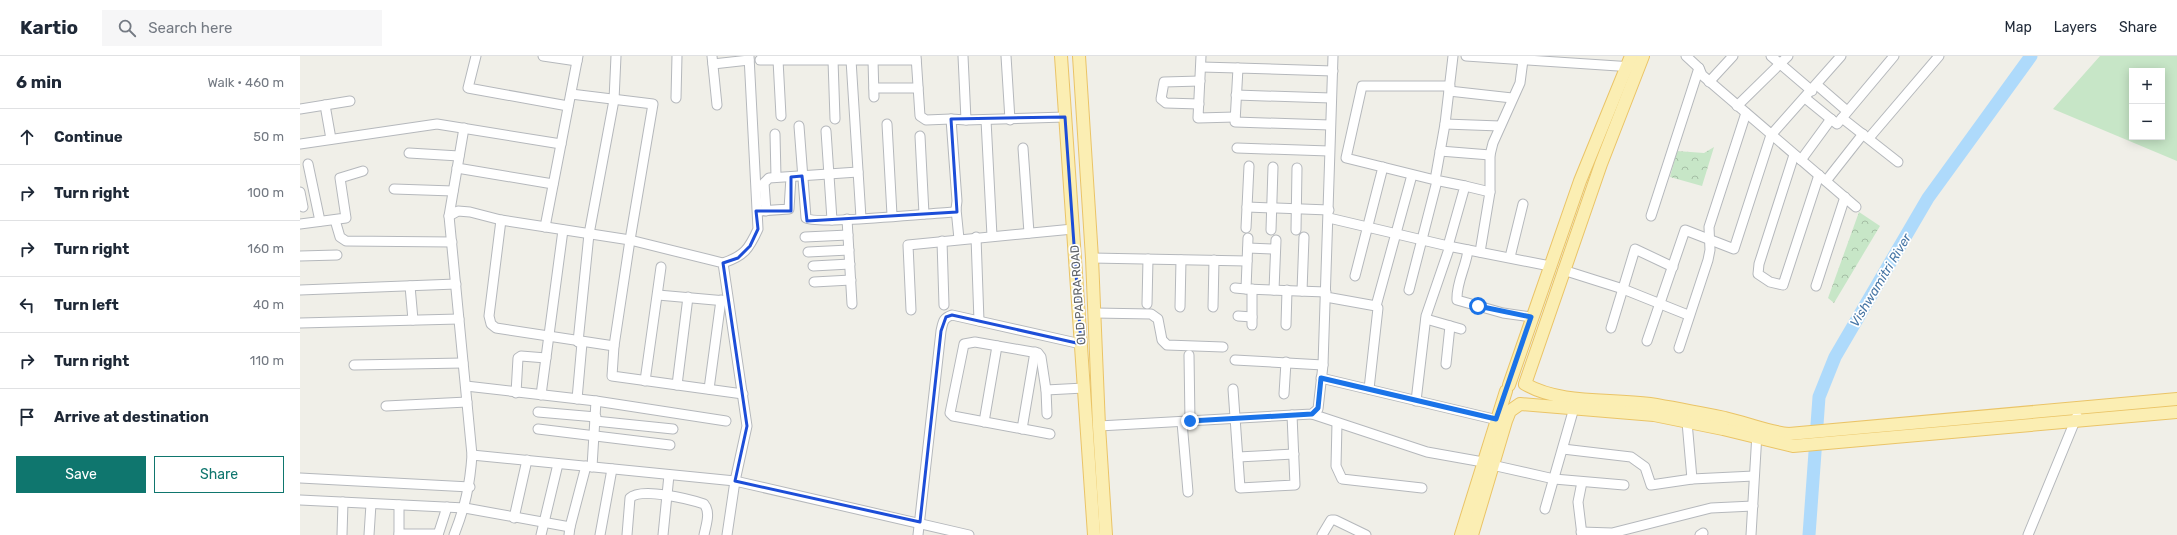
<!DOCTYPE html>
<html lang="en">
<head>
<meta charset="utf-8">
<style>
	:root { --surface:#fff; --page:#f6f6f7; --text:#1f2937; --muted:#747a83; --line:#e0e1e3; --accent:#0f766e }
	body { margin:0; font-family:Rubik,sans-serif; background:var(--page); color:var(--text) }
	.controls { position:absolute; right:12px; top:12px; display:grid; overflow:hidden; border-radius:0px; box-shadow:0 2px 10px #0003 }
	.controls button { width:36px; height:36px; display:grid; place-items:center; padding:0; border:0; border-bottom:1px solid var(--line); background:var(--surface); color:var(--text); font:20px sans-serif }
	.stop { position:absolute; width:12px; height:12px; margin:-9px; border:3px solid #1a73e8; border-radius:50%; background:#fff }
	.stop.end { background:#1a73e8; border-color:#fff; box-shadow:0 1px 4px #0008 }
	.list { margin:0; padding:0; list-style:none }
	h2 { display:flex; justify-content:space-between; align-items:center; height:52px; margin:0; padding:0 16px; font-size:17px }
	h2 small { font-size:13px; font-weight:400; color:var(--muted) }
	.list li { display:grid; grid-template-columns:26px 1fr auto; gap:12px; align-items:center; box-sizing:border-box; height:56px; padding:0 16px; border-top:1px solid var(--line) }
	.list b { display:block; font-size:15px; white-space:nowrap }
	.list em { font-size:13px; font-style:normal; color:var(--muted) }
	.actions { display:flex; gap:8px; padding:12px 16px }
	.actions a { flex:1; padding:9px 0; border:1px solid var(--accent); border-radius:0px; text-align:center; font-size:14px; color:var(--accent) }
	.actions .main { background:var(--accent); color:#fff }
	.icon { flex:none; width:22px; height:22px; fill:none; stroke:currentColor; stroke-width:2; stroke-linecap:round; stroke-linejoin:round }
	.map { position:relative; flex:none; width:1877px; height:479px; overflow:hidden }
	header { display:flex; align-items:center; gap:24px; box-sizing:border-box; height:56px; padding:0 20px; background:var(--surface); border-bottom:1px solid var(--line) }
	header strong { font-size:19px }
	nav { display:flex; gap:22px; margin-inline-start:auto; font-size:14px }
	.search { width:280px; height:36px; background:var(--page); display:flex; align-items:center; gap:10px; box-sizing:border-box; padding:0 14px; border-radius:0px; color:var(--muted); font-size:15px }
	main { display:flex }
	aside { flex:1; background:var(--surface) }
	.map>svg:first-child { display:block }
	.park { fill:url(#park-crowns) }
	.pitch { fill:#c7e6c7; fill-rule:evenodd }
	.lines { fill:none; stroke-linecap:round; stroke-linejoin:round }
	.river { stroke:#aedafb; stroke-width:13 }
	.minor-casing { stroke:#b5b8bc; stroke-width:11 }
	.major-casing { stroke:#eac467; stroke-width:14 }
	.minor { stroke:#fff; stroke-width:9 }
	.major { stroke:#fbeeb3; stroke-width:12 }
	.route { stroke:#1a73e8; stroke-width:5 }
	.marked { fill:none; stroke:#1d4ed8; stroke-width:3; stroke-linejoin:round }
	.labels { text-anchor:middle; stroke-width:3.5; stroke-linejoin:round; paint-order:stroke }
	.street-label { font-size:12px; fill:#5f6367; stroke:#fff }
	.water-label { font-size:13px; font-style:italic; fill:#4776a5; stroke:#fff }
</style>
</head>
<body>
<header>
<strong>Kartio</strong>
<div class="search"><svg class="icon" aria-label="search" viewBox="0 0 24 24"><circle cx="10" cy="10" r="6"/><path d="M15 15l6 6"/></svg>Search here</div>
<nav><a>Map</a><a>Layers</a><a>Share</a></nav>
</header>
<main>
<aside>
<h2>6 min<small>Walk · 460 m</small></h2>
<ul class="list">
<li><svg class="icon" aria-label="ahead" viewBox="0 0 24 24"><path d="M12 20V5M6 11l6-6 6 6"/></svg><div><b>Continue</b></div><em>50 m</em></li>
<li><svg class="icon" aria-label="right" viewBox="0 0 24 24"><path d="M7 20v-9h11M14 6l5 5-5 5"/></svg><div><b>Turn right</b></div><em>100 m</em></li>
<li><svg class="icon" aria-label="right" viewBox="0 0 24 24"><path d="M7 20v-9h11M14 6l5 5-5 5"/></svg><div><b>Turn right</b></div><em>160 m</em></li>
<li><svg class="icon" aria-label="left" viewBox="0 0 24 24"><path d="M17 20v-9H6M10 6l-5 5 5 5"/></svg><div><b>Turn left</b></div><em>40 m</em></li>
<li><svg class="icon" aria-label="right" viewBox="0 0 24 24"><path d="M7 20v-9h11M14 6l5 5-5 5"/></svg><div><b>Turn right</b></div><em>110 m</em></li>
<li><svg class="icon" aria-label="arrive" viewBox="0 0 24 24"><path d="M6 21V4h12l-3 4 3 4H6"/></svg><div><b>Arrive at destination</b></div></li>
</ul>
<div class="actions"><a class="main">Save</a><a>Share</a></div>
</aside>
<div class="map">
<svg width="1877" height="479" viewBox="0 0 1877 479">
	<defs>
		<pattern id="park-crowns" width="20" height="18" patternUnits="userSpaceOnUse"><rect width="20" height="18" fill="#c7e6c7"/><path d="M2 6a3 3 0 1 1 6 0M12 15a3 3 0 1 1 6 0" fill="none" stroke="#a5bea5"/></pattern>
	</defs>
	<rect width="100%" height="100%" fill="#f0efe8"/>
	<!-- park -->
	<g class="park">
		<path d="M 1414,91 L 1402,130 L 1370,121 L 1377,95 L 1404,97 Z"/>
		<path d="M 1559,156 L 1580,170 L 1534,247 L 1528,242 Z"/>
	</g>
	<!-- pitch -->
	<path class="pitch" d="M 1800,0 L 1877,0 L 1877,105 L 1753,53 ZM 1832,15 L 1862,15 L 1862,81 L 1832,81 Z"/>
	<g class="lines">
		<!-- river -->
		<path class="river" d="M 1509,479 L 1519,341 L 1535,301 L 1628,142 L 1731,0"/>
		<!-- minor casing -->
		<g class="minor-casing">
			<g id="minor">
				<path d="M 176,0 L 168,32 L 268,50"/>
				<path d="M 243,0 L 277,5"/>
				<path d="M 412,0 L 417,49"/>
				<path d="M 616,0 L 620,60 L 626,64 L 651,63"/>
				<path d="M 663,0 L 666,64 L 765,61"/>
				<path d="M 706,0 L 710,64"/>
				<path d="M 901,0 L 898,62 L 935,61"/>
				<path d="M 1166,0 L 1333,11"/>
				<path d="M 1386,0 L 1399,12 L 1402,19 L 1556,151"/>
				<path d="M 1471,0 L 1512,35"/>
				<path d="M 460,4 L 616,4"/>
				<path d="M 478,4 L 481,60"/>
				<path d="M 533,4 L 535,63"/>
				<path d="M 551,4 L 561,162"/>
				<path d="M 573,4 L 574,41"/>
				<path d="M 413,8 L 449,4"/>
				<path d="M 901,11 L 938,12"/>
				<path d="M 1409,26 L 1433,0"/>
				<path d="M 1517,29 L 1547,55"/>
				<path d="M 574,32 L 618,32"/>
				<path d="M 1149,35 L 1212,42"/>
				<path d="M 271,38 L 353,48 L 330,184 L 314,290 L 312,320 L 443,338"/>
				<path d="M 936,39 L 1031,42"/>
				<path d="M 376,42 L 377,0"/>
				<path d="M 1505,42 L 1537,68 L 1594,0"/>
				<path d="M 899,48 L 866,47 L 861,43 L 864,26 L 900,25"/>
				<path d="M 25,49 L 31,83"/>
				<path d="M 1437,50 L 1488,0"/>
				<path d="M 0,53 L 50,45"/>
				<path d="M 1542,62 L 1598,106"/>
				<path d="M 686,64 L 692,180"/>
				<path d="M 587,68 L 592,159"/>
				<path d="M 1145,68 L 1200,70"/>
				<path d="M 1030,69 L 935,66 L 938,12 L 1033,15"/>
				<path d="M 499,70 L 506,162 C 515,169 633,157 654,156 L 656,153 L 657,145 L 651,63 L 666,64"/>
				<path d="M 526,75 L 532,164"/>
				<path d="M 475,78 L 476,121"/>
				<path d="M 620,80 L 624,158"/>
				<path d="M 1569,82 L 1639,0"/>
				<path d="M 0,88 L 137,68 L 261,88"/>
				<path d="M 723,92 L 729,177"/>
				<path d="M 937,92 L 1029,95"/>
				<path d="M 1140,95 L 1190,99"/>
				<path d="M 109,97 L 159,100"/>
				<path d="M 1494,99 L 1459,208 L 1458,218 L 1470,226 L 1483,229 L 1519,119"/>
				<path d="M 1501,104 L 1531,63"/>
				<path d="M 8,108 L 20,165"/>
				<path d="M 157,112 L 253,128"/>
				<path d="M 1135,124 L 1046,102 L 1062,30 L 1150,30"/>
				<path d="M 1526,125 L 1563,78"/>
				<path d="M 1165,130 L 1190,136"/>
				<path d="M 94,133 L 153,135"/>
				<path d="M 0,136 L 3,151"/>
				<path d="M 947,151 L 1029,154"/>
				<path d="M 656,153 L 659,183"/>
				<path d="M 460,155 L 489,153 L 491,121"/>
				<path d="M 466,155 L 464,127 L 469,122 L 558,116"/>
				<path d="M 149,160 L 158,155 L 170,156 L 201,164 L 330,184 L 423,207 L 447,370 L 435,425 L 427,479"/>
				<path d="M 1351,160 L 1399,12"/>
				<path d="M 1029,162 L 1148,190 L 1250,210"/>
				<path d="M 547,163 L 552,248"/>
				<path d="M 35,164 L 40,181 L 46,185 L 152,186"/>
				<path d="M 201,164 L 189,260 L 191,268 L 196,272 L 314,290"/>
				<path d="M 0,168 L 46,162 L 40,122 L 63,115"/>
				<path d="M 245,171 L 278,0"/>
				<path d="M 946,172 L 949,110"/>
				<path d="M 971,174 L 973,111"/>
				<path d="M 996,174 L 997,112"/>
				<path d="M 505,181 L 548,179"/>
				<path d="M 676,181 L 679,265"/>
				<path d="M 948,182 L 946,233 L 1026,236"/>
				<path d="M 642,185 L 644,249"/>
				<path d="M 1148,190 L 1165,130 L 1135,124 L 1145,68 L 1153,0"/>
				<path d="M 948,192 L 975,193"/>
				<path d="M 1168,194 C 1166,211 1156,227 1157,244 L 1203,257 L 1231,261"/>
				<path d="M 508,196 L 549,194"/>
				<path d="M 1180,196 L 1190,136 L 1190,99 L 1193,87 L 1220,27 L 1223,4"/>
				<path d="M 0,200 L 37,199"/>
				<path d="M 1210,201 L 1223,148"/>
				<path d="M 792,202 L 947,205"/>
				<path d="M 423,207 C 444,200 449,193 458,173 L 449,0"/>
				<path d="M 513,210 L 550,208"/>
				<path d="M 1263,214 L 1323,233 L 1388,259"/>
				<path d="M 1055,220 L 1083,111"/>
				<path d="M 514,226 L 551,224"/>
				<path d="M 110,230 L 113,264"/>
				<path d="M 1516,230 L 1545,141"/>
				<path d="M 935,232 L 946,233"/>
				<path d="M 0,234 L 156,228"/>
				<path d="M 974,234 L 976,184"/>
				<path d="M 1109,234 L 1137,125"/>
				<path d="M 1002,235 L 1004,181"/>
				<path d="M 358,239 L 426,245"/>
				<path d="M 1026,241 L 1076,250 L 1078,252 L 1069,333"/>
				<path d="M 847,248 L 848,203"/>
				<path d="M 1076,250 L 1112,119"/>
				<path d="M 880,251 L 881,204"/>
				<path d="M 913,251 L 914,204"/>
				<path d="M 611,254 L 608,189 L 773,173"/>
				<path d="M 795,257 L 851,258 L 858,263 L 862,284 L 867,289 L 923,291"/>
				<path d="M 938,260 L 952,261"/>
				<path d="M 1126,263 L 1161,273"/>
				<path d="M 0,267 L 159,263"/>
				<path d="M 952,269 L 952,233"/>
				<path d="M 986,269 L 987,234"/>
				<path d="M 1311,272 L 1335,193 L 1373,211"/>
				<path d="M 1347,285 L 1385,174 L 1434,193 L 1471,79 L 1541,0"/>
				<path d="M 278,286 L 289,178 L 314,44 L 316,0"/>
				<path d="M 1379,292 L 1408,204 L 1410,194 L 1409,171 L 1446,57"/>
				<path d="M 889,299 L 890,365"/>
				<path d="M 935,304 L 1023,309"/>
				<path d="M 1146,308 L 1150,270"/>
				<path d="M 54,309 L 163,307"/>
				<path d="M 1021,322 L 1202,365"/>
				<path d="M 345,325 L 361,211"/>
				<path d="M 377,329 L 388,241"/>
				<path d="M 166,330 L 296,345 L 426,365"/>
				<path d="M 409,333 L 421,244"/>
				<path d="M 933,333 L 940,432 L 995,429 L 992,359"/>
				<path d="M 746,334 L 784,332"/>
				<path d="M 216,337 L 218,302 L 221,300 L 246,302"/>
				<path d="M 984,338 L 986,306"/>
				<path d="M 241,339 L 263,174"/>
				<path d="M 277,343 L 282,287"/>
				<path d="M 1116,345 L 1126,260 L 1150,190"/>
				<path d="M 86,350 L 167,346"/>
				<path d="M 238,356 L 296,361"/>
				<path d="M 747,358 L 746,334 L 741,301 L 738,297 L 675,286 L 664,288 L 650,357 L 653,360 L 750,378"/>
				<path d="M 1012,358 L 1127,396 L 1183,406"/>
				<path d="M 295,365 L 373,373"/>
				<path d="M 684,366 L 697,290"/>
				<path d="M 882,366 L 888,436"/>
				<path d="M 1387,366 L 1392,423"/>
				<path d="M 1037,367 L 1036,410 L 1042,423 L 1122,432"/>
				<path d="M 799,370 L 1012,358 L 1018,353 L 1023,309 L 1033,0"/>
				<path d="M 238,373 L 370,389"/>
				<path d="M 722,373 L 735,296"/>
				<path d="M 1263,393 L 1331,401 L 1345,411 L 1351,429 L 1392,423 L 1454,420"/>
				<path d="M 172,399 L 435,425 L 669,479"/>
				<path d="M 938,401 L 994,398"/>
				<path d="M 1192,409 L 1254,423 L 1324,429"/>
				<path d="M 292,411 L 296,345"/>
				<path d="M 0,422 L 170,431"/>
				<path d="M 0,444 L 165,452 L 270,471 L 269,479"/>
				<path d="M 1245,453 L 1274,352"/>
				<path d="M 214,462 L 227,404"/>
				<path d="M 270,471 L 286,410"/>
				<path d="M 1281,476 L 1312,477 L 1411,452 L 1453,450"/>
				<path d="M 99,478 L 138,478"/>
				<path d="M 42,479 L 43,446"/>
				<path d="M 69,479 L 71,448"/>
				<path d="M 99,479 L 99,449"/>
				<path d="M 138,479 L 147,451"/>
				<path d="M 154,479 C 165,451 170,429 172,399 L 149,160 L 164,72"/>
				<path d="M 241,479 L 258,408"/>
				<path d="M 300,479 L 312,413"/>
				<path d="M 327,479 L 330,442 C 341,431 389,443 404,448 C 411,456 406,469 404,479"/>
				<path d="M 363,479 L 369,419"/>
				<path d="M 618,479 L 641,275 C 643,266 643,262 652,259 L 781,288"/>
				<path d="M 1022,479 L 1031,464 L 1035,464 L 1066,479"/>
				<path d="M 1282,479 L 1278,446 L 1282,426"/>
				<path d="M 1400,479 L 1403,477"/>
				<path d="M 1451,479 L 1457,377"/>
				<path d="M 1728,479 L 1777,360"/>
			</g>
		</g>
		<!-- major casing -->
		<g class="major-casing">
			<g id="major">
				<path d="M 761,0 L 794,479"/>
				<path d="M 779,0 L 792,202 L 799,370 L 806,479"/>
				<path d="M 1343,0 L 1301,108 L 1225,328 C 1262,349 1309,342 1350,348 C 1375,352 1400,357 1425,362 C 1447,367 1467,376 1489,378 L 1877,343"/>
				<path d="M 1209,329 L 1280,125 L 1331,0"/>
				<path d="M 1161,479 L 1206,335"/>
				<path d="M 1172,479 L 1206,365 L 1210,355 L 1220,348 L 1354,359 L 1423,373 L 1493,390 L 1877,356"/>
			</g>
		</g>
		<!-- minor -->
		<use href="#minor" class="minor"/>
		<!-- major -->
		<use href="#major" class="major"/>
	</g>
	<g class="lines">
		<!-- route -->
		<path class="route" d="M 890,365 L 1012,358 L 1018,352 L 1021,322 L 1196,363 L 1231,261 L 1178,250"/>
	</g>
	<!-- marked area -->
	<path class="marked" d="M 765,61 L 781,288 L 652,259 L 646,261 L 641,275 L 620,466 L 435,425 L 447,370 L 423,207 L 438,202 L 450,190 L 458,173 L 456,155 L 491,155 L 491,121 L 502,120 L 507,165 L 657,156 L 651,63 Z"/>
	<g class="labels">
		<!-- street labels -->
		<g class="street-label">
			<text transform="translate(778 239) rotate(-94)" y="4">OLD PADRA ROAD</text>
		</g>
		<!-- water labels -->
		<g class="water-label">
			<text transform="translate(1580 224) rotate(-59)" y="5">Vishwamitri River</text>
		</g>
	</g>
</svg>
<div class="controls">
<button>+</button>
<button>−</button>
</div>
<div class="stop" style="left:1178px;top:250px"></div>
<div class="stop end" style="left:890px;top:365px"></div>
</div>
</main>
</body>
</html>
